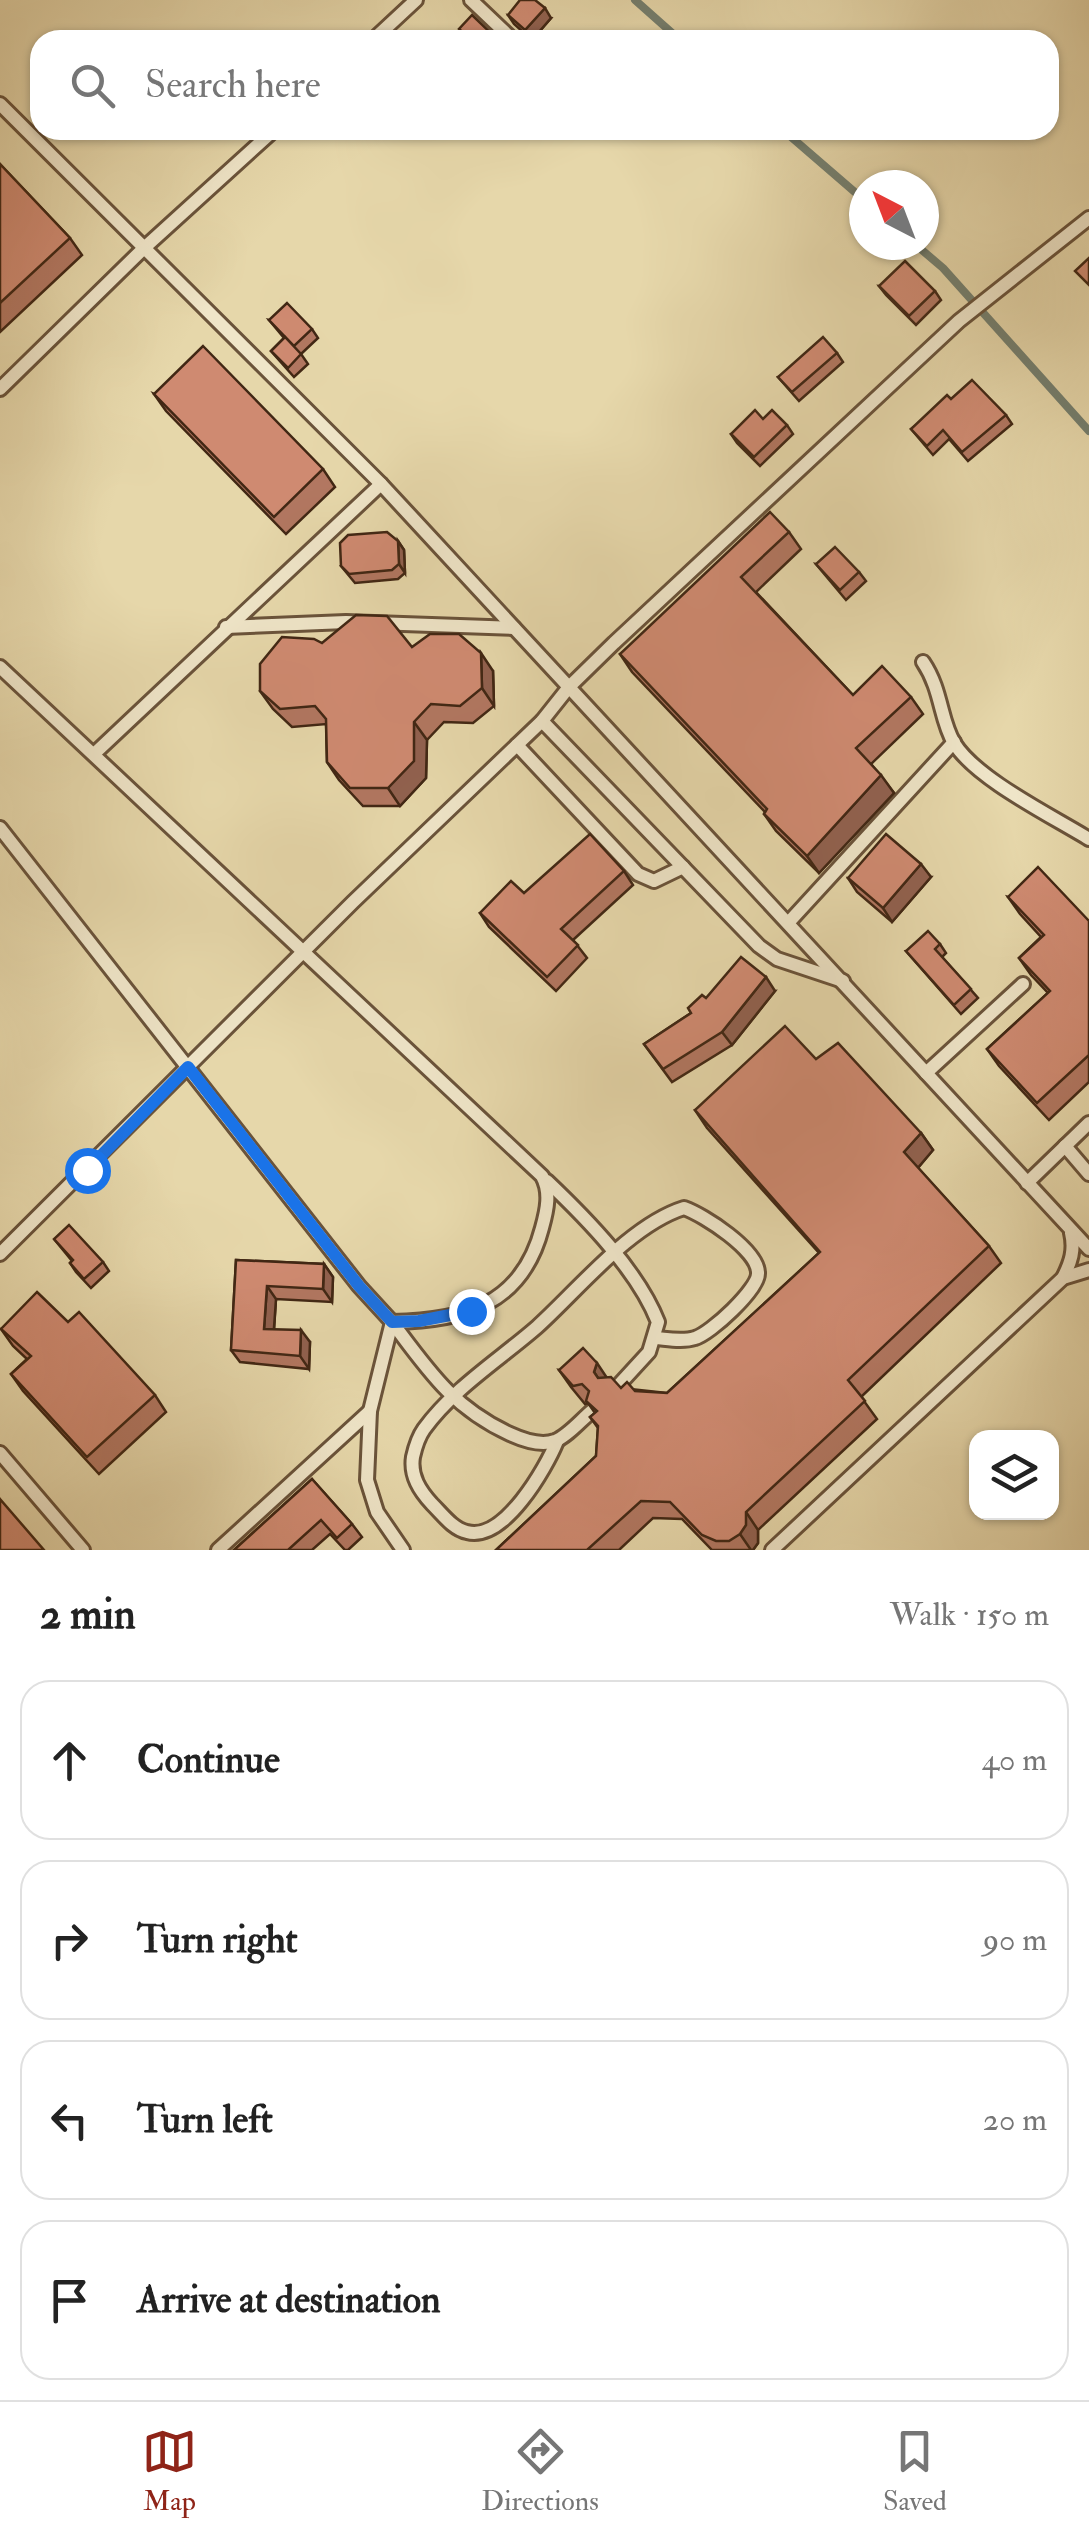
<!DOCTYPE html>
<html lang="en">
<head>
<meta charset="utf-8">
<style>
	:root { --surface:#fff; --page:#f2f2f2; --text:#222; --muted:#767676; --line:#e0e0e0; --accent:#8f2418 }
	body { margin:0; font-family:"IM FELL Double Pica",serif; background:var(--page); color:var(--text) }
	.controls { position:absolute; right:30px; bottom:30px; display:grid; overflow:hidden; border-radius:20px; box-shadow:0 2px 8px #0004 }
	.controls button { width:90px; height:90px; display:grid; place-items:center; padding:0; border:0; border-bottom:2px solid var(--line); background:var(--surface); color:var(--text); font:50px sans-serif }
	.compass { position:absolute; left:849px; top:170px; width:90px; height:90px; border-radius:50%; background:var(--surface); box-shadow:0 2px 8px #0004; rotate:318deg }
	.stop { position:absolute; width:30px; height:30px; margin:-22px; border:8px solid #1a73e8; border-radius:50%; background:#fff }
	.stop.end { background:#1a73e8; border-color:#fff; box-shadow:0 2px 10px #0008 }
	.list { margin:0; padding:0; list-style:none }
	h2 { display:flex; justify-content:space-between; align-items:center; height:130px; margin:0; padding:0 40px; font-size:42px }
	h2 small { font-size:32px; font-weight:400; color:var(--muted) }
	.list li { display:grid; grid-template-columns:65px 1fr auto; gap:30px; align-items:center; box-sizing:border-box; height:160px; margin:0 20px 20px; padding:0 20px; border:2px solid var(--line); border-radius:30px }
	.list b { display:block; font-size:38px; white-space:nowrap }
	.list em { font-size:32px; font-style:normal; color:var(--muted) }
	.icon { flex:none; width:55px; height:55px; fill:none; stroke:currentColor; stroke-width:2; stroke-linecap:round; stroke-linejoin:round }
	.map { position:relative; flex:none; width:1089px; height:1550px; overflow:hidden }
	.search { position:absolute; background:var(--surface); box-shadow:0 2px 8px #0004; left:30px; right:30px; top:30px; height:110px; display:flex; align-items:center; gap:25px; box-sizing:border-box; padding:0 35px; border-radius:30px; color:var(--muted); font-size:38px }
	.sheet { height:850px; background:var(--surface) }
	nav { display:flex; justify-content:space-around; align-items:center; box-sizing:border-box; height:140px; border-top:2px solid var(--line); background:var(--surface); font-size:28px; color:var(--muted) }
	nav a { display:grid; justify-items:center; gap:5px }
	nav .on { color:var(--accent) }
	.map>svg:first-child { display:block }
	.lines { fill:none; stroke-linecap:round; stroke-linejoin:round }
	.stream { stroke:#747f6f; stroke-width:8 }
	.service-casing { stroke:#6a533a; stroke-width:18 }
	.service { stroke:#efe5c8; stroke-width:12 }
	.wall { fill:#b27761; stroke:#412714; stroke-width:2.5 }
	.shaded-wall { fill:#91614f; stroke:#412714; stroke-width:2.5 }
	.building { fill:#cf8a71; stroke:#412714; stroke-width:2.5 }
	.route { stroke:#1a73e8; stroke-width:12 }
</style>
</head>
<body>
<div class="map">
<svg width="1089" height="1550" viewBox="0 0 1089 1550">
	<rect width="100%" height="100%" fill="#e6d7aa"/>
	<filter id="stains"><feTurbulence type="fractalNoise" baseFrequency=".002" numOctaves="4"/><feColorMatrix values="0 0 0 0 .2 0 0 0 0 .09 0 0 0 0 .02 0 0 0 .5 -.17"/></filter>
	<radialGradient id="worn" r=".72"><stop offset=".6" stop-color="#630" stop-opacity="0"/><stop offset="1" stop-color="#630" stop-opacity=".3"/></radialGradient>
	<g class="lines">
		<!-- stream -->
		<g class="stream">
			<path d="M 635,0 L 680,40"/>
			<path d="M 783,130 L 864,200"/>
			<path d="M 916,245 L 943,268 L 1089,431"/>
		</g>
		<!-- service casing -->
		<g class="service-casing">
			<g id="service">
				<path d="M 471,0 L 513,40"/>
				<path d="M 373,40 L 416,0"/>
				<path d="M 0,104 L 381,484 L 1089,1249"/>
				<path d="M 0,389 L 143,249 L 274,130"/>
				<path d="M 226,627 L 346,622 L 514,628"/>
				<path d="M 923,662 C 942,690 940,720 954,743 C 976,779 1052,816 1089,839"/>
				<path d="M 0,667 L 542,1176 C 551,1192 547,1210 542,1228 C 522,1305 464,1321 392,1322 L 359,1286 L 0,828"/>
				<path d="M 542,721 L 759,946 L 777,959 L 843,981"/>
				<path d="M 517,745 L 638,874 L 654,881 L 683,867"/>
				<path d="M 94,754 L 381,484"/>
				<path d="M 789,922 L 954,742"/>
				<path d="M 926,1073 L 1023,984"/>
				<path d="M 1065,1146 L 1089,1174"/>
				<path d="M 547,1181 C 587,1219 638,1271 658,1322 L 649,1352 L 616,1388"/>
				<path d="M 1027,1183 L 1089,1123"/>
				<path d="M 0,1254 L 353,902 L 542,721 L 569,687 L 614,643 L 959,321 L 1089,218"/>
				<path d="M 1063,1278 C 1071,1262 1075,1250 1071,1233"/>
				<path d="M 392,1322 C 428,1370 453,1408 510,1434 C 523,1440 541,1446 555,1441 C 568,1436 581,1420 592,1411"/>
				<path d="M 392,1322 L 370,1411 L 367,1480 L 377,1512 L 403,1550"/>
				<path d="M 557,1441 C 546,1468 504,1542 467,1532 C 453,1529 443,1515 432,1504 C 420,1491 410,1476 413,1457 C 415,1448 419,1436 424,1429 C 454,1388 499,1360 537,1327 C 579,1289 630,1225 684,1208 C 704,1215 758,1250 758,1273 C 759,1289 710,1334 695,1338 C 683,1342 668,1339 656,1338"/>
				<path d="M 0,1453 L 83,1550"/>
				<path d="M 218,1550 L 370,1411"/>
				<path d="M 772,1550 L 1063,1278 L 1089,1270"/>
			</g>
		</g>
		<!-- service -->
		<use href="#service" class="service"/>
	</g>
	<!-- wall -->
	<g class="wall">
		<path d="M 508,15 L 551,18 L 532,40 L 514,24 Z"/>
		<path d="M 0,164 L 70,238 L 82,255 L 0,332 Z"/>
		<path d="M 879,286 L 935,291 L 941,300 L 916,325 L 886,295 Z"/>
		<path d="M 269,320 L 312,329 L 318,338 L 301,354 L 308,364 L 294,377 L 271,351 L 284,338 Z"/>
		<path d="M 837,353 L 843,362 L 799,401 L 778,377 Z"/>
		<path d="M 154,394 L 323,469 L 335,487 L 286,534 L 166,411 Z"/>
		<path d="M 951,399 L 1006,415 L 1012,424 L 968,461 L 949,439 L 933,455 L 911,429 Z"/>
		<path d="M 763,419 L 787,425 L 793,434 L 760,466 L 737,443 L 731,434 Z"/>
		<path d="M 789,532 L 801,549 L 756,592 L 853,695 L 911,697 L 923,714 L 871,764 L 894,793 L 819,873 L 776,831 L 764,814 L 765,812 L 632,672 L 620,654 Z"/>
		<path d="M 398,541 L 404,550 L 405,573 L 398,579 L 355,583 L 341,566 Z"/>
		<path d="M 816,564 L 859,572 L 866,581 L 846,600 Z"/>
		<path d="M 322,643 L 412,647 L 493,671 L 494,706 L 473,723 L 444,722 L 427,740 L 426,778 L 400,806 L 363,806 L 339,780 L 327,762 L 326,724 L 292,727 L 273,709 L 260,691 Z"/>
		<path d="M 624,871 L 633,885 L 573,940 L 587,958 L 556,991 L 489,927 L 480,913 L 524,893 Z"/>
		<path d="M 931,877 L 892,922 L 857,892 L 848,878 Z"/>
		<path d="M 1008,897 L 1089,921 L 1089,1082 L 1049,1120 L 999,1066 L 987,1049 L 1048,993 L 1031,975 L 1019,958 L 1041,937 L 1020,914 Z"/>
		<path d="M 940,944 L 946,953 L 942,957 L 978,998 L 961,1014 L 906,951 Z"/>
		<path d="M 775,991 L 732,1045 L 672,1082 L 644,1044 L 691,1013 L 706,998 Z"/>
		<path d="M 816,1059 L 921,1133 L 933,1150 L 918,1168 L 989,1246 L 1001,1263 L 861,1397 L 877,1419 L 758,1530 L 758,1543 L 753,1550 L 712,1550 L 682,1519 L 653,1518 L 619,1550 L 496,1550 L 596,1456 L 598,1428 L 590,1417 L 595,1413 L 588,1403 L 585,1404 L 571,1387 L 559,1370 L 607,1378 L 621,1388 L 667,1393 L 819,1253 L 707,1128 L 695,1110 Z"/>
		<path d="M 54,1239 L 103,1262 L 109,1271 L 91,1288 L 76,1272 L 70,1263 L 72,1261 Z"/>
		<path d="M 236,1260 L 324,1264 L 333,1277 L 332,1302 L 276,1299 L 274,1330 L 310,1342 L 309,1369 L 240,1362 L 231,1350 Z"/>
		<path d="M 68,1322 L 155,1395 L 166,1412 L 99,1474 L 23,1391 L 11,1374 L 27,1359 L 13,1346 L 1,1329 Z"/>
		<path d="M 312,1479 L 352,1524 L 362,1537 L 348,1550 L 345,1550 L 330,1534 L 312,1550 L 234,1550 Z"/>
	</g>
	<!-- shaded-wall -->
	<g class="shaded-wall">
		<path d="M 545,8 L 551,18 L 532,40 L 525,30 Z"/>
		<path d="M 398,541 L 404,550 L 405,573 L 399,564 Z"/>
		<path d="M 481,653 L 493,671 L 494,706 L 482,688 Z"/>
		<path d="M 414,722 L 427,740 L 426,778 L 400,806 L 388,788 Z"/>
		<path d="M 881,775 L 894,793 L 819,873 L 807,856 Z"/>
		<path d="M 921,864 L 931,877 L 892,922 L 883,908 Z"/>
		<path d="M 766,977 L 775,991 L 732,1045 L 722,1032 Z"/>
		<path d="M 921,1133 L 933,1150 L 916,1170 L 904,1152 Z"/>
		<path d="M 324,1264 L 333,1277 L 332,1302 L 323,1289 Z"/>
		<path d="M 267,1286 L 276,1299 L 273,1342 L 264,1329 Z"/>
		<path d="M 301,1330 L 310,1342 L 309,1369 L 300,1356 Z"/>
		<path d="M 597,1363 L 609,1381 L 606,1390 L 594,1372 Z"/>
		<path d="M 746,1512 L 758,1530 L 758,1543 L 753,1550 L 751,1550 L 740,1534 Z"/>
	</g>
	<!-- building -->
	<g class="building">
		<path d="M 520,0 L 535,0 L 545,8 L 525,30 L 508,15 Z"/>
		<path d="M 472,15 L 496,38 L 494,40 L 471,40 L 459,29 Z"/>
		<path d="M 0,164 L 70,238 L 0,303 Z"/>
		<path d="M 1089,258 L 1089,285 L 1075,271 Z"/>
		<path d="M 905,261 L 935,291 L 909,316 L 879,286 Z"/>
		<path d="M 287,303 L 312,329 L 294,346 L 269,320 Z"/>
		<path d="M 285,337 L 301,354 L 288,368 L 271,351 Z"/>
		<path d="M 823,337 L 837,353 L 792,392 L 778,377 Z"/>
		<path d="M 203,346 L 323,469 L 274,517 L 154,394 Z"/>
		<path d="M 972,380 L 1006,415 L 962,452 L 943,430 L 927,446 L 911,429 L 947,395 L 951,399 Z"/>
		<path d="M 755,410 L 763,419 L 772,410 L 787,425 L 754,457 L 731,434 Z"/>
		<path d="M 770,512 L 789,532 L 741,577 L 853,695 L 882,666 L 911,697 L 856,748 L 881,775 L 807,856 L 764,814 L 767,809 L 620,654 Z"/>
		<path d="M 387,532 L 398,541 L 399,564 L 392,570 L 349,574 L 341,566 L 340,543 L 348,535 Z"/>
		<path d="M 835,547 L 859,572 L 840,590 L 816,564 Z"/>
		<path d="M 356,615 L 387,616 L 412,647 L 430,634 L 459,634 L 481,653 L 482,688 L 460,706 L 431,704 L 414,722 L 414,761 L 388,788 L 350,788 L 327,762 L 326,719 L 315,706 L 280,709 L 260,691 L 260,664 L 282,637 L 314,639 L 322,643 Z"/>
		<path d="M 590,834 L 624,871 L 561,929 L 578,945 L 547,977 L 480,913 L 511,881 L 524,893 Z"/>
		<path d="M 886,834 L 921,864 L 883,908 L 848,878 Z"/>
		<path d="M 1038,867 L 1089,921 L 1089,1055 L 1037,1103 L 987,1049 L 1050,991 L 1019,958 L 1044,935 L 1008,897 Z"/>
		<path d="M 928,931 L 940,944 L 935,949 L 971,989 L 954,1005 L 906,951 Z"/>
		<path d="M 741,957 L 766,977 L 722,1032 L 663,1069 L 644,1044 L 691,1013 L 688,1008 L 702,995 L 706,998 Z"/>
		<path d="M 785,1026 L 816,1059 L 838,1043 L 921,1133 L 904,1152 L 989,1246 L 848,1380 L 865,1401 L 746,1512 L 746,1525 L 740,1534 L 729,1541 L 716,1541 L 702,1535 L 670,1502 L 641,1501 L 587,1550 L 496,1550 L 596,1456 L 598,1426 L 590,1417 L 597,1411 L 586,1401 L 589,1391 L 582,1384 L 573,1386 L 559,1370 L 583,1348 L 597,1363 L 594,1372 L 598,1378 L 611,1377 L 621,1388 L 627,1382 L 635,1391 L 667,1393 L 820,1252 L 695,1110 Z"/>
		<path d="M 69,1225 L 103,1262 L 84,1279 L 70,1263 L 73,1260 L 54,1239 Z"/>
		<path d="M 236,1260 L 324,1264 L 323,1289 L 267,1286 L 264,1329 L 301,1330 L 300,1356 L 231,1350 Z"/>
		<path d="M 37,1292 L 68,1322 L 79,1312 L 155,1395 L 87,1457 L 11,1374 L 31,1356 L 1,1329 Z"/>
		<path d="M 312,1479 L 352,1524 L 337,1538 L 321,1520 L 288,1550 L 234,1550 Z"/>
		<path d="M 0,1499 L 44,1550 L 0,1550 Z"/>
	</g>
	<g class="lines">
		<!-- route -->
		<path class="route" d="M 87,1170 L 188,1067 L 359,1286 L 392,1322 L 419,1321 L 471,1311"/>
	</g>
	<rect width="100%" height="100%" filter="url(#stains)"/>
	<rect width="100%" height="100%" fill="url(#worn)"/>
</svg>
<div class="controls">
<button><svg class="icon" aria-label="layers" viewBox="0 0 24 24"><path d="M12 4l9 5-9 5-9-5zM3 14l9 5 9-5"/></svg></button>
</div>
<svg class="compass" viewBox="-18 -18 36 36"><path d="M0-13l5 13h-10z" fill="#e53935"/><path d="M0 13l5-13h-10z" fill="#767676"/></svg>
<div class="stop" style="left:87px;top:1170px"></div>
<div class="stop end" style="left:471px;top:1311px"></div>
<div class="search"><svg class="icon" aria-label="search" viewBox="0 0 24 24"><circle cx="10" cy="10" r="6"/><path d="M15 15l6 6"/></svg>Search here</div>
</div>
<section class="sheet">
<h2>2 min<small>Walk · 150 m</small></h2>
<ul class="list">
<li><svg class="icon" aria-label="ahead" viewBox="0 0 24 24"><path d="M12 20V5M6 11l6-6 6 6"/></svg><div><b>Continue</b></div><em>40 m</em></li>
<li><svg class="icon" aria-label="right" viewBox="0 0 24 24"><path d="M7 20v-9h11M14 6l5 5-5 5"/></svg><div><b>Turn right</b></div><em>90 m</em></li>
<li><svg class="icon" aria-label="left" viewBox="0 0 24 24"><path d="M17 20v-9H6M10 6l-5 5 5 5"/></svg><div><b>Turn left</b></div><em>20 m</em></li>
<li><svg class="icon" aria-label="arrive" viewBox="0 0 24 24"><path d="M6 21V4h12l-3 4 3 4H6"/></svg><div><b>Arrive at destination</b></div></li>
</ul>
</section>
<nav>
<a class="on"><svg class="icon" aria-label="map" viewBox="0 0 24 24"><path d="M3 6l6-2 6 2 6-2v14l-6 2-6-2-6 2zM9 4v14M15 6v14"/></svg>Map</a>
<a><svg class="icon" aria-label="directions" viewBox="0 0 24 24"><path d="M12 3l9 9-9 9-9-9zM9 14v-3h6M13 9l2 2-2 2"/></svg>Directions</a>
<a><svg class="icon" aria-label="saved" viewBox="0 0 24 24"><path d="M7 4h10v16l-5-4-5 4z"/></svg>Saved</a>
</nav>
</body>
</html>
